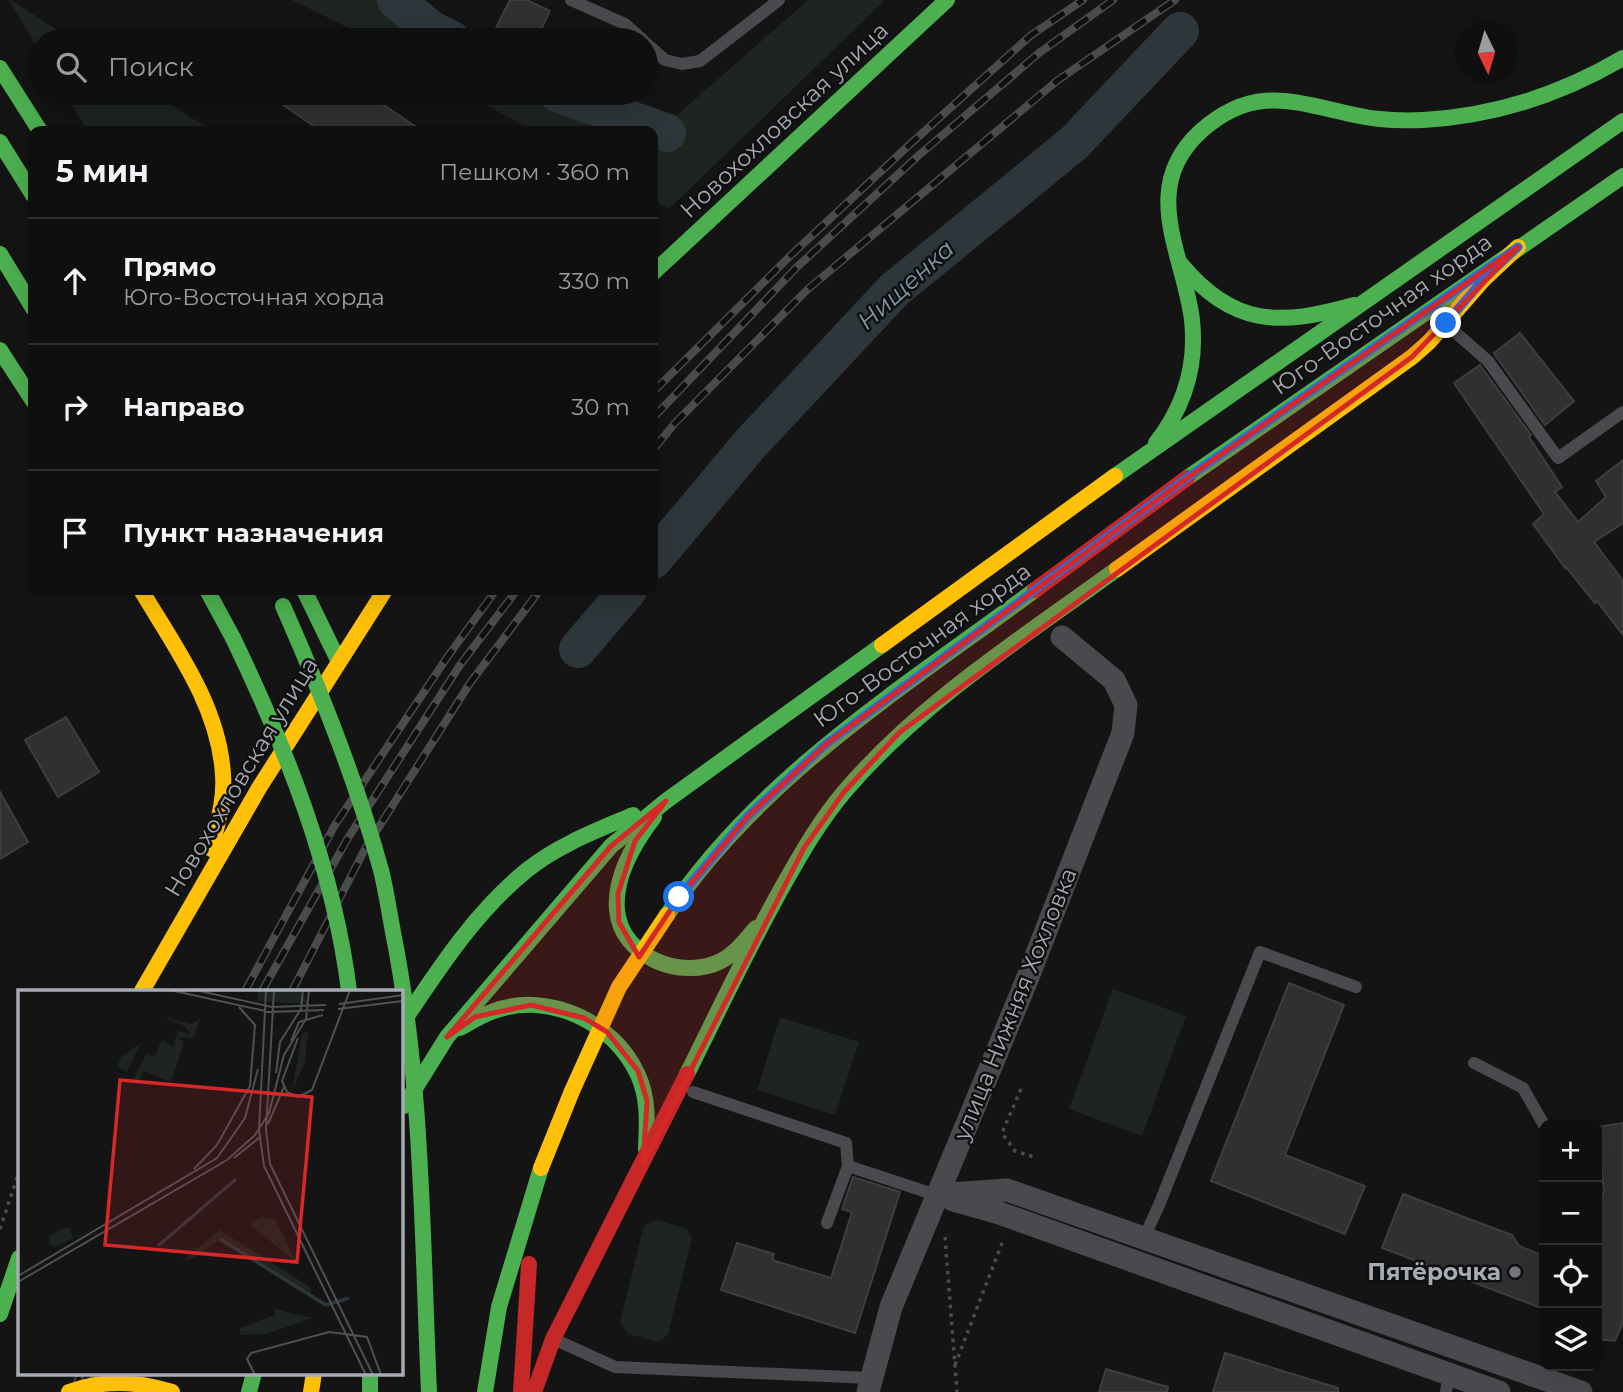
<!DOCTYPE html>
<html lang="ru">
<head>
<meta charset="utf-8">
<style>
	:root { --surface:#0f0f0f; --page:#1d1d1d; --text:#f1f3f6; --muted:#9b9c9e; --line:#2f2f2f }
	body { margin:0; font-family:Montserrat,sans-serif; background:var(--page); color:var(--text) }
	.controls { position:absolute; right:21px; bottom:21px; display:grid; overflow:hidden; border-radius:14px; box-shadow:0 7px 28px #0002 }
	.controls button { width:63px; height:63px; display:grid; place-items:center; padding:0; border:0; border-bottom:2px solid var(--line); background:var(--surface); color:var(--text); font:35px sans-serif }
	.compass { position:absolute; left:1455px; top:21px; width:63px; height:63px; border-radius:50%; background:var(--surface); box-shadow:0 7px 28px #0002; rotate:175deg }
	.stop { position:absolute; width:21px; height:21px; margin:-16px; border:5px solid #1a73e8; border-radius:50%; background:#fff }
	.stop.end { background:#1a73e8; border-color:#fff; box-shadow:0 2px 7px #0008 }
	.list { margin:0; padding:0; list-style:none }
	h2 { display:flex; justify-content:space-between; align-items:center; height:91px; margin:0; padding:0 28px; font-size:30px }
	h2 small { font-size:23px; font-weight:400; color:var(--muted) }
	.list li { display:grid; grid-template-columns:46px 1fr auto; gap:21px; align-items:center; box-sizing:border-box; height:126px; padding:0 28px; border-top:2px solid var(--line) }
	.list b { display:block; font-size:26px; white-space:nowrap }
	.list p { margin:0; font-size:23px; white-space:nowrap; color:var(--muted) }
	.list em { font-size:23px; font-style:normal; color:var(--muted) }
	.icon { flex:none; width:38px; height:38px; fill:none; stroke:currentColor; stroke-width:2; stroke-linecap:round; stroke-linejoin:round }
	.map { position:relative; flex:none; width:1623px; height:1392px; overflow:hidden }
	.search { position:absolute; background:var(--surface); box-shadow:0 7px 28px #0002; left:28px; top:28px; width:630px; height:77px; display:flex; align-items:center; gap:18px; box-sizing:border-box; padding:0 24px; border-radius:38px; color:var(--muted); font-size:26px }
	.panel { position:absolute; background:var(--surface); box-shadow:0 7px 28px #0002; left:28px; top:126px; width:630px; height:469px; border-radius:14px }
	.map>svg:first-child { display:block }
	.green { fill:#1e241f }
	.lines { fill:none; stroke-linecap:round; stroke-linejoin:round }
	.river { stroke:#2d363a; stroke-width:38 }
	.building { fill:#303031; stroke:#3d3e40; stroke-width:2 }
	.path { stroke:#4a4b4e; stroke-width:3.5; stroke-dasharray:3.5 5; stroke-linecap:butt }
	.lane { stroke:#494a4d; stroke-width:12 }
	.street { stroke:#494a4d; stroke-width:23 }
	.fast { stroke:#4caf50; stroke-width:16 }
	.slow { stroke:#ffc107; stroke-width:16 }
	.jam { stroke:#c62828; stroke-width:16 }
	.rail-casing { stroke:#4a4b4d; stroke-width:8 }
	.rail { stroke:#0f0f10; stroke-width:5; stroke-dasharray:16; stroke-linecap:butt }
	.fast-bridge { stroke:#4caf50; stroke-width:16 }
	.slow-bridge { stroke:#ffc107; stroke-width:16 }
	.jam-bridge { stroke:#c62828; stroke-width:16 }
	.route { stroke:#1a73e8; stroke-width:9 }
	.marked { fill:#d62828; fill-opacity:0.2; stroke:#d62828; stroke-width:5; stroke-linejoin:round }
	.poi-dot { fill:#73767c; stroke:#0f0f10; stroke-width:2.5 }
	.labels { text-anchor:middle; stroke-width:5; stroke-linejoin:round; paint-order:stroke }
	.street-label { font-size:23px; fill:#a6abb4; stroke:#0f0f10 }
	.poi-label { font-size:23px; font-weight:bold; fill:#a6abb4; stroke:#0f0f10; text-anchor:end }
	.water-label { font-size:24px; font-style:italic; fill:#809aac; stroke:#0f0f10 }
	.inset-river { fill:none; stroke:#2d363a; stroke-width:3.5 }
	.inset-road { fill:none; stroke:#4e5054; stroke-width:2 }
	.view { fill:#d62828; fill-opacity:0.15; stroke:#d62828; stroke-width:3.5 }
	.inset-edge { fill:none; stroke:#a6abb4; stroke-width:3.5 }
</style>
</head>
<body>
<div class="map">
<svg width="1623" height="1392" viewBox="0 0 1623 1392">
	<rect width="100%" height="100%" fill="#141414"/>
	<!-- green -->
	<g class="green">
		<path d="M 9,0 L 11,0 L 72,40 L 40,40 L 40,52 Z"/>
		<path d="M 292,0 L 399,0 L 483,40 L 373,40 Z"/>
		<path d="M 808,0 L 885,0 L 669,209 L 653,200 L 653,131 L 533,131 L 465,93 L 611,93 L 677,115 Z"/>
		<path d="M 65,93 L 153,93 L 212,131 L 88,131 Z"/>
		<path d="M 1113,989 L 1186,1016 L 1142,1136 L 1069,1109 Z"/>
		<path d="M 780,1017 L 859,1042 L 835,1115 L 757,1090 Z"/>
		<path d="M 656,1220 L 686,1228 L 692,1238 L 668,1335 L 658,1342 L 628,1334 L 620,1323 L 643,1228 L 647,1224 Z"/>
	</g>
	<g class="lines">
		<!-- river -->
		<g class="river">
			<path d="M 396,0 L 430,29 L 452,40"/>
			<path d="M 557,93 L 667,133"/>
			<path d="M 653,560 L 751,443 L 894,290 L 1074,143 L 1180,31"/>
			<path d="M 578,649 L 628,590"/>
		</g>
	</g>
	<!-- building -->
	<g class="building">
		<path d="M 510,0 L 527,0 L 550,11 L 536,40 L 506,40 L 493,34 Z"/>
		<path d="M 266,93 L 366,93 L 422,131 L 321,131 Z"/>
		<path d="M 1520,333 L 1574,401 L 1545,425 L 1495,355 L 1494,353 Z"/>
		<path d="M 1480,365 L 1531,435 L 1529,437 L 1562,487 L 1555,492 L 1578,522 L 1606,497 L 1596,481 L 1623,460 L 1623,523 L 1594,542 L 1623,581 L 1623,635 L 1597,601 L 1595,603 L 1566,567 L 1565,568 L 1533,524 L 1544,514 L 1454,383 Z"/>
		<path d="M 66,717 L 99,772 L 58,797 L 25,740 Z"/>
		<path d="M 0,792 L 28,842 L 0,859 Z"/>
		<path d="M 1289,983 L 1344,1005 L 1285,1155 L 1365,1186 L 1345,1234 L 1211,1181 Z"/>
		<path d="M 1623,1123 L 1623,1322 L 1615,1341 L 1597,1339 L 1597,1211 L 1604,1191 L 1597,1127 Z"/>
		<path d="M 853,1177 L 900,1192 L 855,1333 L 721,1290 L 737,1243 L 774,1254 L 772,1260 L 831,1278 L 852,1212 L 842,1209 Z"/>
		<path d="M 1403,1194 L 1512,1235 L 1519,1246 L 1544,1256 L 1544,1309 L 1382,1248 Z"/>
		<path d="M 1225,1353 L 1338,1388 L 1338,1392 L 1213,1392 Z"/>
		<path d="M 1106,1369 L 1168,1387 L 1167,1392 L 1099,1392 Z"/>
	</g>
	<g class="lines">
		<!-- path -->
		<g class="path">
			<path d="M 1021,1089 L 1002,1133 L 1015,1151 L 1034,1157"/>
			<path d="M 0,1229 L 19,1172"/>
			<path d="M 945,1237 L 957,1392"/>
			<path d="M 955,1365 L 1004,1238"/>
		</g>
		<!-- lane -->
		<g class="lane">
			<path d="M 571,0 L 625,24 L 643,40"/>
			<path d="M 646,43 L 665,60 L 682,64 L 700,61 L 779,0"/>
			<path d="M 1448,326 L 1488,361 L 1558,458 L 1623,412"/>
			<path d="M 1474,1063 L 1523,1088 L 1544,1125"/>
			<path d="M 693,1092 L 846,1143 L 848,1166 L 827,1223"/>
			<path d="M 848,1166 L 936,1195"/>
			<path d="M 1144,1238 L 1159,1205 L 1260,952 L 1356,987"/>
			<path d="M 556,1340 L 615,1367 L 871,1378"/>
			<path d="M 1446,1392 L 1447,1386"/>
		</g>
		<!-- street -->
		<g class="street">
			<path d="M 936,1195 L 1007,1190 L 1581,1392"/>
			<path d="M 953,1200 L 999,1213 L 1499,1392"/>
			<path d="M 868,1392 L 891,1307 L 1026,982 L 1123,733 L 1126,705 L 1114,680 L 1062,637"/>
		</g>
		<!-- fast -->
		<g class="fast">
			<path d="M 0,68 L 40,131"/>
			<path d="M 0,142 L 33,195"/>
			<path d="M 0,254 L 33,308"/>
			<path d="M 1181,264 C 1233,327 1280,326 1354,305"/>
			<path d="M 653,273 L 947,0"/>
			<path d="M 0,350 L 33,401"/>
			<path d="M 1156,443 C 1184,407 1197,366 1192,320 C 1184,254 1138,188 1201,131 C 1254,84 1294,102 1355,115 C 1376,120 1401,121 1423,120 C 1495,116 1562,94 1623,58"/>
			<path d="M 1115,476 L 1623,121"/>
			<path d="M 1187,478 L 1623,176"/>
			<path d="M 207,590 L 233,638"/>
			<path d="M 304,590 L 338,660"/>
			<path d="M 654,817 C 634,843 614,876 617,910 C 621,957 681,981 721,961 C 735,954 745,940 756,928"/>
			<path d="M 401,1025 C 438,970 475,912 527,870 C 558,845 598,830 633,815"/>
			<path d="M 460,1028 C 471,1022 482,1015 494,1011 C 549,991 614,1022 638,1075 C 649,1099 647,1124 646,1149"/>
			<path d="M 687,1074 C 719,1010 749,946 784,884 C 802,852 821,819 845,791 C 922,701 1022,638 1117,569"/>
			<path d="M 404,1106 L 447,1037 L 611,846 L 666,801 L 882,645"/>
			<path d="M 0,1314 L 19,1258"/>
			<path d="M 370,1373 L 370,1392"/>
			<path d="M 249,1392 L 254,1373"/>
			<path d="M 485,1392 L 499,1307 L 541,1168"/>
		</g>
		<!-- slow -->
		<g class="slow">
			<path d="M 1117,569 L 1412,357 L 1429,342 L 1483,280 L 1518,247"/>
			<path d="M 141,590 C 175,647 219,706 223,775 C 225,800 217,825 211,849"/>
			<path d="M 882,645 L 1115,476"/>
			<path d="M 142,991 L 259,788 L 385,590"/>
			<path d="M 311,1392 L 314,1373"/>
		</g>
		<!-- jam -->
		<g class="jam">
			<path d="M 521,1392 L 529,1264"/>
			<path d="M 534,1392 L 553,1339 L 687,1074"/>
		</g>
		<!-- rail casing -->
		<g class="rail-casing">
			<g id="rail">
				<path d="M 653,392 L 789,257 L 907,147 L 1030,36 L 1083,0"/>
				<path d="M 653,418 L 797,267 L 918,156 L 1039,53 L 1113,0"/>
				<path d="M 653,450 L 675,423 L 808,289 L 1058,80 L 1175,0"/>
				<path d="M 245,991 L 335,825 L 448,656 L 496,590"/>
				<path d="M 262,991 L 348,838 L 460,665 L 517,590"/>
				<path d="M 292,991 L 365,849 L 470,683 L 540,590"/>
				<path d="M 74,1392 L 81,1373"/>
				<path d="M 89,1392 L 96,1373"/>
				<path d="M 136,1392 L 142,1373"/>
			</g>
		</g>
		<!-- rail -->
		<use href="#rail" class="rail"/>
		<!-- fast-bridge -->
		<g class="fast-bridge">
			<path d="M 283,606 C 321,692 356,779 381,870 C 386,890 389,911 393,932 C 423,1083 422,1238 429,1392"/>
			<path d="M 233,638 C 286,748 334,869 349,991"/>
			<path d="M 667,915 C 759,777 904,687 1035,590"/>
		</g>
		<!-- slow-bridge -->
		<g class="slow-bridge">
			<path d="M 541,1168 L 572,1091 L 619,987 L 667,915"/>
			<path d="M 69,1392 C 104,1379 137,1381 172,1392"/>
		</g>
		<!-- jam-bridge -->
		<path class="jam-bridge" d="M 1035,590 L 1187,478"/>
	</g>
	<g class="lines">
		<!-- route -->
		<path class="route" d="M 679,897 L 748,816 L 826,744 L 1187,478 L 1518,247 L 1483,280 L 1446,323"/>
	</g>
	<!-- marked area -->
	<path class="marked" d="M 1518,247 L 1412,357 L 900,732 L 844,792 L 804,848 L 643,1164 L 647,1101 L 638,1071 L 607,1032 L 584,1018 L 531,1005 L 475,1017 L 447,1037 L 611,846 L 666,801 L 635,841 L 618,894 L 619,922 L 639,957 L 679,897 L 748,816 L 826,744 L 1187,478 Z"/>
	<!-- markers -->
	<circle class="poi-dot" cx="1515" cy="1272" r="7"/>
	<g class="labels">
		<!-- street labels -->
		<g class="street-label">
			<text transform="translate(784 120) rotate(-43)" y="8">Новохохловская улица</text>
			<text transform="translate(1382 314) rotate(-35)" y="8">Юго-Восточная хорда</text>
			<text transform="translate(922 645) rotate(-36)" y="8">Юго-Восточная хорда</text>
			<text transform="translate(241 777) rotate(-59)" y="8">Новохохловская улица</text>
			<text transform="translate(1015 1004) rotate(-68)" y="8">улица Нижняя Хохловка</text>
		</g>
		<!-- poi labels -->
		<g class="poi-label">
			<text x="1501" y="1280">Пятёрочка</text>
		</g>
		<!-- water labels -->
		<g class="water-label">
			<text transform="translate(906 285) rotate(-42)" y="8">Нищенка</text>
		</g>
	</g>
	<!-- overview -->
	<g transform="translate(18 990)">
		<rect width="385" height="385" fill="#141414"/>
		<path d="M 240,0 L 280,0 L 292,14 L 239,11 ZM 146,27 L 174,34 L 182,29 L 175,49 L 160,47 L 166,52 L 153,92 L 126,81 L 121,92 L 115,90 L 128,64 L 136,67 L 144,50 L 155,57 L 153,63 L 160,41 L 172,44 L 168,37 ZM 290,42 L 287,72 L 274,101 L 284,44 ZM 123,53 L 109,82 L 99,77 L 103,67 ZM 243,227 L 258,230 L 278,272 L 232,235 ZM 47,238 L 52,238 L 55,248 L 37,257 L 31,254 L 31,246 ZM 202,240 L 292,297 L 294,304 L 200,251 L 177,268 L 164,271 ZM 256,319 L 295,328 L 248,344 L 222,345 L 222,338 L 257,325 Z" fill="#1e241f"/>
		<path class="inset-river" d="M 202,249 L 308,315 L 331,308M 140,256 L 218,189"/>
		<path class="inset-road" d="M 152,0 L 252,22 L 306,20M 177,0 L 254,17 L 308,15M 248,0 L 241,140 L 246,176 L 348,385M 256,0 L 248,140 L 252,174 L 355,385M 321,14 L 385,5M 320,19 L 385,11M 280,48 L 264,91 L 269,102 L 280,107 L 294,100 L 332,0M 273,51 L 281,32 L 305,25M 258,83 L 262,52 L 283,19 L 285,0M 250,134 L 266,97M 216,168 L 242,147M 176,179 L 199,155 L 232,96 L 237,35 L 221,17M 0,286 L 199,168 L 227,128 L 240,79M 0,292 L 209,170 L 237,145 L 251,123 L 266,65 L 288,29 L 291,0M 237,385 L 229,369 L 233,363 L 311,342 L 349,347 L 363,385"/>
		<path class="view" d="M 102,90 L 294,107 L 279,272 L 87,255 Z"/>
		<rect width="385" height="385" class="inset-edge"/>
	</g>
</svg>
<div class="controls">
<button>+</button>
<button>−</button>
<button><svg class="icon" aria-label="locate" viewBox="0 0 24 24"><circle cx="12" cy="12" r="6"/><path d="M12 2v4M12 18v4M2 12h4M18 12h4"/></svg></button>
<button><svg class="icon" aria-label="layers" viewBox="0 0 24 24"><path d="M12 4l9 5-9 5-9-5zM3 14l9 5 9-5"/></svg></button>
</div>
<svg class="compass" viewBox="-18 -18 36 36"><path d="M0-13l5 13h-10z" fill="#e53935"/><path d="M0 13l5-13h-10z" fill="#9b9c9e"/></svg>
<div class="stop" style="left:679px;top:897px"></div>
<div class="stop end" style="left:1446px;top:323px"></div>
<div class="search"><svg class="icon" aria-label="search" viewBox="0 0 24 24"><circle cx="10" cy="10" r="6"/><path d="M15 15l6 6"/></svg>Поиск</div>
<section class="panel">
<h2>5 мин<small>Пешком · 360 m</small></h2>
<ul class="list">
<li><svg class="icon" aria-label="ahead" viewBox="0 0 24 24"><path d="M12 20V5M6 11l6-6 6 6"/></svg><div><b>Прямо</b><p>Юго-Восточная хорда</p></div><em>330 m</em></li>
<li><svg class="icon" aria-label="right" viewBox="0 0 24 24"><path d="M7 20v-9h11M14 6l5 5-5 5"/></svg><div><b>Направо</b></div><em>30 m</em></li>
<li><svg class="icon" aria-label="arrive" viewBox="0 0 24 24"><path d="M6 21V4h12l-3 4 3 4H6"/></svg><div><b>Пункт назначения</b></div></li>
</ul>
</section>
</div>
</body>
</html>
